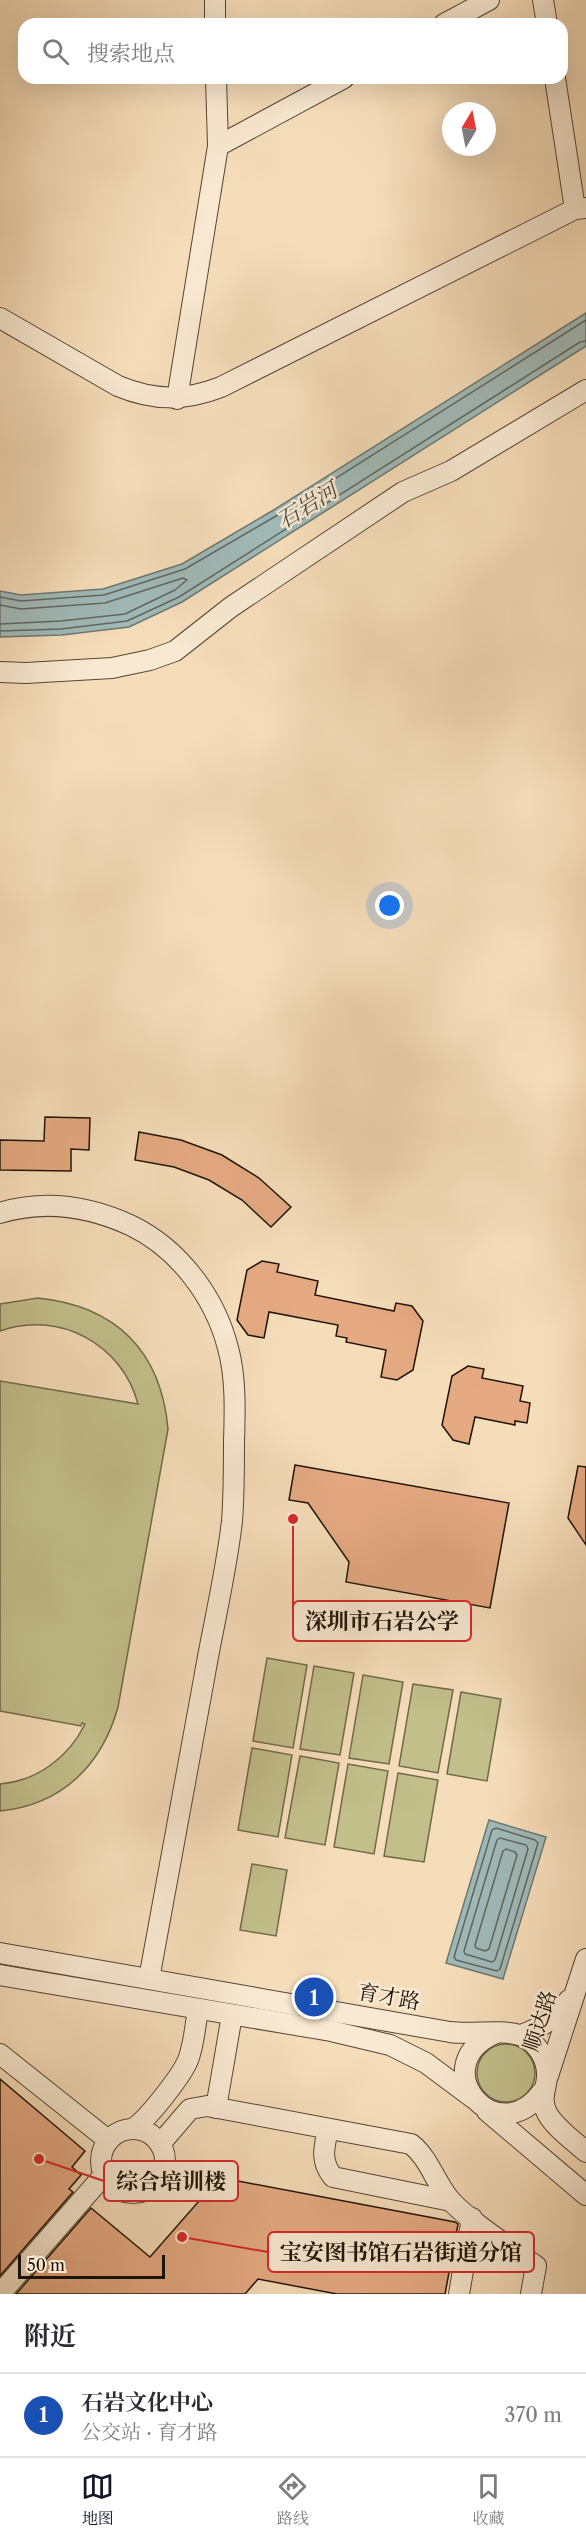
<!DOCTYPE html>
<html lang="zh">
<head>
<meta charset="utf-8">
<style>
	:root { --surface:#fff; --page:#f2f2f3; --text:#2b2b33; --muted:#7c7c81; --line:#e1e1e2; --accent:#111827 }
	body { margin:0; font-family:"Libre Caslon Text","Noto Serif SC",serif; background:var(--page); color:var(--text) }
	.compass { position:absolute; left:442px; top:102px; width:54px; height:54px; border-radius:50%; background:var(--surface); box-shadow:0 6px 24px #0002; rotate:10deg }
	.scale { position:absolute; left:18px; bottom:15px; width:147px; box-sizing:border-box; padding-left:6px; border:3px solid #1f1407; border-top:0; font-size:16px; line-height:21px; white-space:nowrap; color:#1f1407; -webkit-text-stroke:4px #f9e9d2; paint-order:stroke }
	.you { position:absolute; left:390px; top:906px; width:21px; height:21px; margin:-15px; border:4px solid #fff; border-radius:50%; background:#1a73e8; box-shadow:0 0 0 9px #1a73e833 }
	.badge { display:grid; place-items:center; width:39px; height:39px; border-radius:50%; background:var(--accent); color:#fff; font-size:20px; font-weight:700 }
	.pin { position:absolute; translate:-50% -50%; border:3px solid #fff; box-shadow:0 2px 6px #0006 }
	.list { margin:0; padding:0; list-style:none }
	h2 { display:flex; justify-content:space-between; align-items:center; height:78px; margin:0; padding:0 24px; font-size:26px }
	h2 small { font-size:20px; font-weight:400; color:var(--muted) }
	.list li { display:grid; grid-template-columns:39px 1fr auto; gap:18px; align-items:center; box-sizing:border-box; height:84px; padding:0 24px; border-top:2px solid var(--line) }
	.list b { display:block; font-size:22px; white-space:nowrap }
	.list p { margin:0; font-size:20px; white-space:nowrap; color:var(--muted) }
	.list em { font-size:20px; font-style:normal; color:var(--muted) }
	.icon { flex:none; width:33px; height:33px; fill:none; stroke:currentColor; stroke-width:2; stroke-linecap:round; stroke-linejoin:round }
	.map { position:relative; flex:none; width:586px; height:2294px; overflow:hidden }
	.search { position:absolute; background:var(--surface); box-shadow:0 6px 24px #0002; left:18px; right:18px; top:18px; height:66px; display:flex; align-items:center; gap:15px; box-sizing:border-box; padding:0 21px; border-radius:18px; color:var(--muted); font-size:22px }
	.sheet { height:162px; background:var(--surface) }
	nav { display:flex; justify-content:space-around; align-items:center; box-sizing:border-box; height:84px; border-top:2px solid var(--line); background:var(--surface); font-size:16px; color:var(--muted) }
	nav a { display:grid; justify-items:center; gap:3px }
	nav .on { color:var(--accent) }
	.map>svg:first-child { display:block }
	.green { fill:#c2bf8b; stroke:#706a49; stroke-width:1.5 }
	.water { fill:#a0bab9; stroke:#6c7872; stroke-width:1.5 }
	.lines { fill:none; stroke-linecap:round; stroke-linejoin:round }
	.shore { stroke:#606760; stroke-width:1.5 }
	.building { fill:#e6aa83; stroke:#1f1407; stroke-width:1.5 }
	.minor-casing { stroke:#554634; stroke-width:22 }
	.minor { stroke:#f9e9d2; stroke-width:20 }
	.labels { text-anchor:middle; stroke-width:5; stroke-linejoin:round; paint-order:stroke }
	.street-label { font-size:21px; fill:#1f1407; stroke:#f9e9d2 }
	.water-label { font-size:22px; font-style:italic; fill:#4c4e45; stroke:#f9e9d2 }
	.leader { fill:none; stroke:#d62828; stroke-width:2 }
	.callout-dot { fill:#d62828; stroke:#f9e9d2; stroke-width:2 }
	.callout { fill:#f9e9d2; stroke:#d62828; stroke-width:2 }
	.callout-label { font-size:22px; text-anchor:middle; font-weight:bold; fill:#1f1407 }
</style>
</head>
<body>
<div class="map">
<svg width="586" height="2294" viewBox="0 0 586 2294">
	<rect width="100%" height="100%" fill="#f6ddba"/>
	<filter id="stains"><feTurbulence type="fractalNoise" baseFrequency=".00333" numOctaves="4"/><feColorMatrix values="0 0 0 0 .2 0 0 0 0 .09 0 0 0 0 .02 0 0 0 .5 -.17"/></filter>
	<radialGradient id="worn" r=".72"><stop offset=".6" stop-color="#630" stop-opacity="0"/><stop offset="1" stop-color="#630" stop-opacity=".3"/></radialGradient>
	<!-- green -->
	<g class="green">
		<path d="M 38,1298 C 116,1306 161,1351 168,1429 L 118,1707 C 102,1765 62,1805 0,1811 L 0,1784 C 37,1781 69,1757 85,1724 L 82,1723 L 81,1726 L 0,1711 L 0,1381 L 138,1404 C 122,1344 59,1310 0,1331 L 0,1304 Z"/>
		<path d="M 267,1658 L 307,1665 L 293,1748 L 253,1741 Z"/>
		<path d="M 314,1666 L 354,1673 L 340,1755 L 300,1749 Z"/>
		<path d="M 363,1675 L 403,1682 L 389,1764 L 349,1758 Z"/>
		<path d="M 413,1684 L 453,1690 L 438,1773 L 399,1766 Z"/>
		<path d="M 461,1692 L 501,1699 L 487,1781 L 447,1774 Z"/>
		<path d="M 252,1748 L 292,1755 L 278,1837 L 238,1830 Z"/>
		<path d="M 300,1756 L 339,1763 L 325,1845 L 285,1838 Z"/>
		<path d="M 348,1764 L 388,1771 L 374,1854 L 334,1847 Z"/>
		<path d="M 398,1773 L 438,1780 L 424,1862 L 384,1856 Z"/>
		<path d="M 252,1864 L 287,1870 L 276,1936 L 240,1930 Z"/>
		<circle cx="506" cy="2073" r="29"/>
	</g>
	<!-- water -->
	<g class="water">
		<path d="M 586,313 L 586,346 L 182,602 L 129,627 L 62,635 L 0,637 L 0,591 L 21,595 L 103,589 L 182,564 L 272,511 Z"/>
		<path d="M 489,1820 L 546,1837 L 503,1979 L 446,1963 Z"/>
	</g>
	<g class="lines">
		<!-- shore -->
		<g class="shore">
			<path d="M 0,597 L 21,601 L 104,595 L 185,569 L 276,516 L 586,320"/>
			<path d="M 0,605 L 21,609 L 105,603 L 183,578 L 187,580 L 175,590 L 125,614 L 61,621 L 0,624"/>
			<path d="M 0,631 L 61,629 L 127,621 L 179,597 L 580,342 L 586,341"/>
			<path d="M 496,1828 L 535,1840 L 538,1843 L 500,1969 L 497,1971 L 456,1960 L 454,1957 L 492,1830 Z"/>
			<path d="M 500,1838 L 526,1845 L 528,1849 L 495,1960 L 492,1962 L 465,1954 L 464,1951 L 497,1840 Z"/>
			<path d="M 506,1849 L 515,1852 L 517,1855 L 489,1949 L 485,1951 L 476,1948 L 475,1945 L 503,1851 Z"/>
		</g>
	</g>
	<!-- building -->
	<g class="building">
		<path d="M 45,1117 L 90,1118 L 89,1150 L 71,1149 L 71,1171 L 0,1170 L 0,1140 L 44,1141 Z"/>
		<path d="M 139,1132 L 181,1140 L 222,1155 L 259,1178 L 291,1207 L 271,1227 L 242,1200 L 209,1180 L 174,1167 L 135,1160 Z"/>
		<path d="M 262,1261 L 279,1264 L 277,1272 L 318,1281 L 315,1295 L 394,1311 L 396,1303 L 412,1306 L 423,1321 L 413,1370 L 397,1380 L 381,1377 L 386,1350 L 346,1342 L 347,1338 L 336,1336 L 338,1325 L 269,1312 L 264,1338 L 248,1335 L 237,1320 L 247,1270 Z"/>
		<path d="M 468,1366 L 484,1369 L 482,1378 L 523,1386 L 520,1401 L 530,1403 L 527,1423 L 515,1421 L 515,1425 L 475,1417 L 469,1444 L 453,1440 L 442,1425 L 452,1376 Z"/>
		<path d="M 295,1465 L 509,1503 L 490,1608 L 346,1582 L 349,1562 L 308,1503 L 289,1500 Z"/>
		<path d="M 578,1466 L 586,1467 L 586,1545 L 568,1518 Z"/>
		<path d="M 0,2079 L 85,2151 L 72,2167 L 81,2175 L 69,2189 L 73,2192 L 0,2276 Z"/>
		<path d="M 238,2181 L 455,2222 L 458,2224 L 445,2294 L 337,2294 L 258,2279 L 245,2294 L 16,2294 L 91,2208 L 150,2257 L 206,2193 L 234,2198 Z"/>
	</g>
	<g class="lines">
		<!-- minor casing -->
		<g class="minor-casing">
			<g id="minor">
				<path d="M 543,0 L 547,24"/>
				<path d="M 215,24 L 215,0"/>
				<path d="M 444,24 L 489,0"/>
				<path d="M 555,78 L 575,209"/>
				<path d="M 218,146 L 344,78"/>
				<path d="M 0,318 L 118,386 C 154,401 185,401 221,387 L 575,209 L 586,208"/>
				<path d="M 177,399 L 218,146 L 216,78"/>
				<path d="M 0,672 L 26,673 L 112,668 L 150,660 L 175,651 L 231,607 L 403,492 L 451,471 L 586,390"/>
				<path d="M 0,1213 C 46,1199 89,1206 132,1226 C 179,1249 215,1297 228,1348 C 236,1377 235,1411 234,1441 C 234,1468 234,1495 232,1521 C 226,1574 213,1626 204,1679 C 186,1779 167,1879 149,1979"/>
				<path d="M 0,1953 L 450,2032 C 471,2035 501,2029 519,2035 C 536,2040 548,2059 547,2077 C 546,2090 540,2099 547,2113 C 555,2128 573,2140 586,2152"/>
				<path d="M 0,1975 L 331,2031 L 390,2045 L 426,2063 L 473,2098"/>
				<path d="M 494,2034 C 424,2066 496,2154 542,2092"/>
				<path d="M 521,2035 C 542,2027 555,2019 569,2000"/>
				<path d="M 0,2054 L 108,2140"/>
				<path d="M 548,2076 L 586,1959"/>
				<path d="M 216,2108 L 232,2015"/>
				<path d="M 487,2111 L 586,2195"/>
				<circle cx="133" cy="2161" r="32"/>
				<path d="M 132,2129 C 146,2122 182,2075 188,2060 C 194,2045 195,2026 198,2010"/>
				<path d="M 328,2129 C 324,2148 320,2161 333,2177 L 451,2201"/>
				<path d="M 160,2144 L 190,2109 L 207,2106 L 411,2144 C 430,2159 435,2183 451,2201 C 473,2224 510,2247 536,2266 L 531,2294"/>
				<path d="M 0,2294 L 103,2176"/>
				<path d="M 459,2294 L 472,2218"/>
			</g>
		</g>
		<!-- minor -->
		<use href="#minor" class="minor"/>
	</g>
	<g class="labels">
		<!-- street labels -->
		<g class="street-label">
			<text transform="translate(389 1997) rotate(10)" y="7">育才路</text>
			<text transform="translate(540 2021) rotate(-72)" y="7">顺达路</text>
		</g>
		<!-- water labels -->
		<g class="water-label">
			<text transform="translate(307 505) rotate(-32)" y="8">石岩河</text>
		</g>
	</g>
	<!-- callouts -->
	<path class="leader" d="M293 1519L293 1621M39 2159L104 2181M182 2237L268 2252"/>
	<g class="callout-dot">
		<circle cx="293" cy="1519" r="6"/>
		<circle cx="39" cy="2159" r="6"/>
		<circle cx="182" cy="2237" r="6"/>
	</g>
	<g class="callout">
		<rect x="293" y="1601" width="178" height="40" rx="6"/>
		<rect x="104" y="2161" width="134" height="40" rx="6"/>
		<rect x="268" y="2232" width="266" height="40" rx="6"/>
	</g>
	<g class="callout-label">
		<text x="382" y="1629">深圳市石岩公学</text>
		<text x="171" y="2189">综合培训楼</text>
		<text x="401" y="2260">宝安图书馆石岩街道分馆</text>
	</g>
	<rect width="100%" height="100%" filter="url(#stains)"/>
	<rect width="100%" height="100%" fill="url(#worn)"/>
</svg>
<svg class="compass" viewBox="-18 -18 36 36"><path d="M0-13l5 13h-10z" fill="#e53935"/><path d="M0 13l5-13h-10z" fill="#7c7c81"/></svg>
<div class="scale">50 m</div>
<div class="you"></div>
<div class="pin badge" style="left:314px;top:1997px;background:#1a4fb4">1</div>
<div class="search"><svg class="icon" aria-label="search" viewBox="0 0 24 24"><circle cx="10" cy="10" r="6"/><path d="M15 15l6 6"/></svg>搜索地点</div>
</div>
<section class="sheet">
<h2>附近<small></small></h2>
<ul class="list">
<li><span class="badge" style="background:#1a4fb4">1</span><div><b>石岩文化中心</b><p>公交站 · 育才路</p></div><em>370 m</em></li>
</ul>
</section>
<nav>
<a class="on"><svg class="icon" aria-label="map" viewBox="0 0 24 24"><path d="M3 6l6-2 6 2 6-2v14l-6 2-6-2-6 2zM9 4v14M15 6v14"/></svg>地图</a>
<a><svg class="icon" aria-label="directions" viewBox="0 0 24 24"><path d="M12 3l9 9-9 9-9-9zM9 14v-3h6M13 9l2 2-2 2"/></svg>路线</a>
<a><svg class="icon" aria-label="saved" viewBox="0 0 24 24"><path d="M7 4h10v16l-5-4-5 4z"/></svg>收藏</a>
</nav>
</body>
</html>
